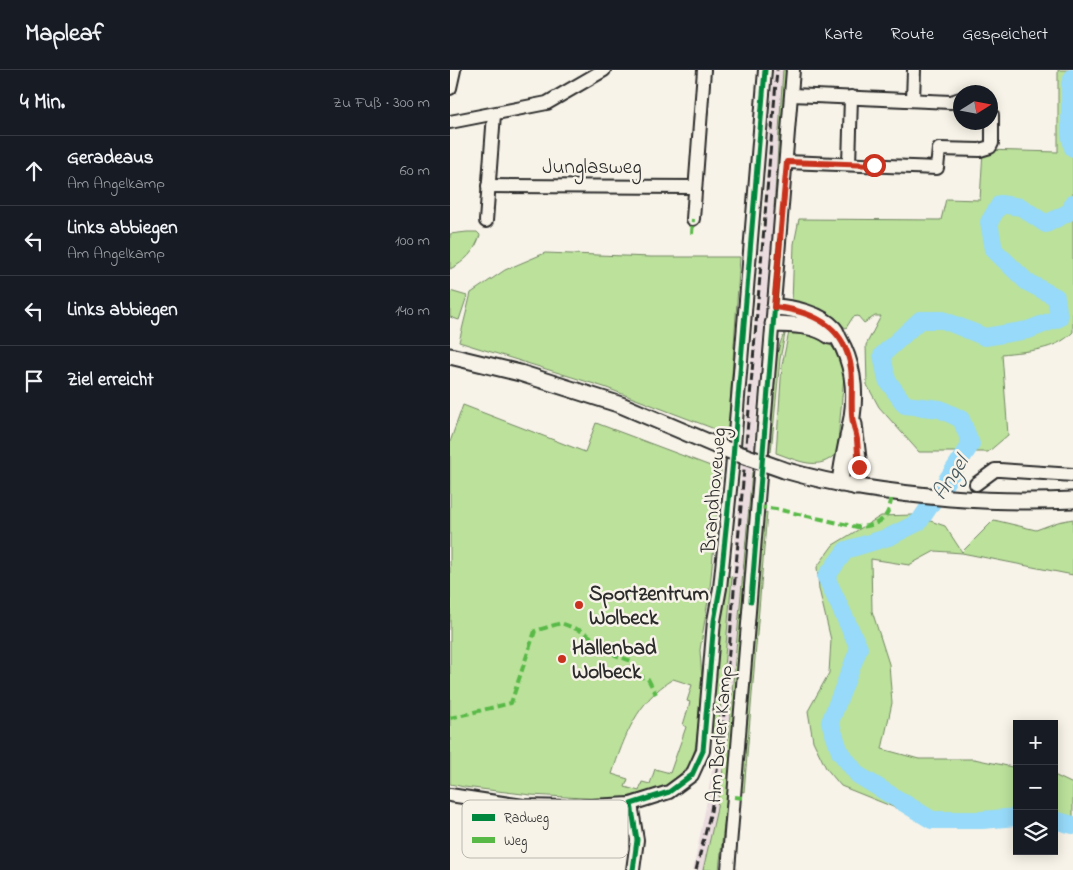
<!DOCTYPE html>
<html lang="de">
<head>
<meta charset="utf-8">
<style>
	:root { --surface:#171b24; --page:#20242c; --text:#f1f3f6; --muted:#9ea1a6; --line:#363941 }
	body { margin:0; font-family:"Indie Flower",sans-serif; background:var(--page); color:var(--text) }
	.controls { position:absolute; right:15px; bottom:15px; display:grid; overflow:hidden; border-radius:0px; box-shadow:0 2px 12px #0003 }
	.controls button { width:45px; height:45px; display:grid; place-items:center; padding:0; border:0; border-bottom:1px solid var(--line); background:var(--surface); color:var(--text); font:25px sans-serif }
	.compass { position:absolute; left:503px; top:15px; width:45px; height:45px; border-radius:50%; background:var(--surface); box-shadow:0 2px 12px #0003; rotate:79deg }
	.stop { position:absolute; width:15px; height:15px; margin:-11px; border:4px solid #c8321e; border-radius:50%; background:#fff }
	.stop.end { background:#c8321e; border-color:#fff; box-shadow:0 1px 5px #0008 }
	.list { margin:0; padding:0; list-style:none }
	h2 { display:flex; justify-content:space-between; align-items:center; height:65px; margin:0; padding:0 20px; font-size:21px }
	h2 small { font-size:16px; font-weight:400; color:var(--muted) }
	.list li { display:grid; grid-template-columns:32px 1fr auto; gap:15px; align-items:center; box-sizing:border-box; height:70px; padding:0 20px; border-top:1px solid var(--line) }
	.list b { display:block; font-size:19px; white-space:nowrap }
	.list p { margin:0; font-size:16px; white-space:nowrap; color:var(--muted) }
	.list em { font-size:16px; font-style:normal; color:var(--muted) }
	.icon { flex:none; width:28px; height:28px; fill:none; stroke:currentColor; stroke-width:2; stroke-linecap:round; stroke-linejoin:round }
	.map { position:relative; flex:none; width:623px; height:800px; overflow:hidden }
	header { display:flex; align-items:center; gap:30px; box-sizing:border-box; height:70px; padding:0 25px; background:var(--surface); border-bottom:1px solid var(--line) }
	header strong { font-size:24px }
	nav { display:flex; gap:28px; margin-inline-start:auto; font-size:18px }
	main { display:flex }
	aside { flex:1; background:var(--surface) }
	.map>svg:first-child { display:block }
	.built { fill:#ebdcdf }
	.green { fill:#bbe19b; stroke:#738663; fill-rule:evenodd }
	.lines { fill:none; stroke-linecap:round; stroke-linejoin:round }
	.river { stroke:#97daf9; stroke-width:18 }
	.minor-casing { stroke:#2b2b2b; stroke-width:16 }
	.major-casing { stroke:#2b2b2b; stroke-width:19 }
	.minor { stroke:#f7f3e8; stroke-width:12 }
	.major { stroke:#f7f3e8; stroke-width:15 }
	.rail { stroke:#2b2b2b; stroke-width:3; stroke-dasharray:8 4; stroke-linecap:butt }
	.major-bridge-casing { stroke:#2b2b2b; stroke-width:19; stroke-linecap:butt }
	.major-bridge { stroke:#f7f3e8; stroke-width:15 }
	.quiet { stroke:#58b947; stroke-width:4; stroke-dasharray:8 4; stroke-linecap:butt }
	.cycleway-casing { stroke:#f7f3e8; stroke-width:8 }
	.cycleway { stroke:#00873e; stroke-width:5 }
	.route { stroke:#c8321e; stroke-width:6 }
	.poi-dot { fill:#c8321e; stroke:#f7f3e8; stroke-width:2 }
	.labels { text-anchor:middle; stroke-width:5; stroke-linejoin:round; paint-order:stroke }
	.street-label { font-size:21px; fill:#2b2b2b; stroke:#f7f3e8 }
	.poi-label { font-size:21px; font-weight:bold; fill:#2b2b2b; stroke:#f7f3e8; text-anchor:start }
	.water-label { font-size:22px; font-style:italic; fill:#46575e; stroke:#f7f3e8 }
	.key { fill:#f7f3e8; stroke:#bab7af; stroke-width:1 }
	.key-label { font-size:14px; fill:#2b2b2b }
</style>
</head>
<body>
<header>
<strong>Mapleaf</strong>
<nav><a>Karte</a><a>Route</a><a>Gespeichert</a></nav>
</header>
<main>
<aside>
<h2>4 Min.<small>Zu Fuß · 300 m</small></h2>
<ul class="list">
<li><svg class="icon" aria-label="ahead" viewBox="0 0 24 24"><path d="M12 20V5M6 11l6-6 6 6"/></svg><div><b>Geradeaus</b><p>Am Angelkamp</p></div><em>60 m</em></li>
<li><svg class="icon" aria-label="left" viewBox="0 0 24 24"><path d="M17 20v-9H6M10 6l-5 5 5 5"/></svg><div><b>Links abbiegen</b><p>Am Angelkamp</p></div><em>100 m</em></li>
<li><svg class="icon" aria-label="left" viewBox="0 0 24 24"><path d="M17 20v-9H6M10 6l-5 5 5 5"/></svg><div><b>Links abbiegen</b></div><em>140 m</em></li>
<li><svg class="icon" aria-label="arrive" viewBox="0 0 24 24"><path d="M6 21V4h12l-3 4 3 4H6"/></svg><div><b>Ziel erreicht</b></div></li>
</ul>
</aside>
<div class="map">
<svg width="623" height="800" viewBox="0 0 623 800">
	<rect width="100%" height="100%" fill="#f7f3e8"/>
	<filter id="ink" filterUnits="userSpaceOnUse"><feTurbulence type="fractalNoise" baseFrequency=".02" numOctaves="2"/><feDisplacementMap in="SourceGraphic" scale="10" xChannelSelector="R" yChannelSelector="G"/><feConvolveMatrix kernelMatrix="1 2 1 2 8 2 1 2 1" color-interpolation-filters="sRGB"/></filter>
	<g filter="url(#ink)">
		<!-- built -->
		<path class="built" d="M 323,0 L 333,0 L 323,151 L 278,668 L 266,743 L 253,800 L 243,800 L 255,741 L 268,665 L 313,152 Z"/>
		<!-- green -->
		<g class="green">
			<path d="M 333,0 L 337,0 L 325,138 L 324,138 Z"/>
			<path d="M 608,0 L 623,0 L 623,262 C 605,281 577,281 552,284 L 558,365 L 538,382 L 469,382 L 429,337 L 417,315 L 416,275 L 431,246 L 425,246 L 414,253 L 408,246 L 403,247 L 396,258 L 365,241 L 342,234 L 344,174 L 349,149 L 491,150 L 496,129 L 530,130 L 533,80 L 608,82 Z"/>
			<path d="M 17,162 L 27,162 L 30,165 C 25,181 15,192 0,199 L 0,164 Z"/>
			<path d="M 95,183 L 201,187 L 290,187 L 278,364 L 154,317 L 9,272 L 21,223 L 55,200 Z"/>
			<path d="M 0,221 L 17,226 L 9,250 L 0,247 Z"/>
			<path d="M 350,261 L 376,270 L 389,285 L 392,293 L 394,306 L 387,382 C 370,403 347,390 326,383 L 332,295 L 339,262 Z"/>
			<path d="M 335,264 L 330,289 L 321,382 L 319,381 C 320,359 322,277 335,264 Z"/>
			<path d="M 13,335 L 135,382 L 146,353 L 271,400 L 260,518 L 250,580 L 252,610 L 248,658 L 245,679 L 239,696 L 217,716 L 177,727 L 151,729 L 81,725 L 14,717 L 0,714 L 0,372 ZM 223,609 L 242,615 L 237,631 L 240,632 L 233,655 L 236,657 L 220,703 L 205,699 L 200,714 L 192,712 L 189,721 L 175,717 L 178,709 L 162,704 C 174,667 187,631 223,609 Z"/>
			<path d="M 302,402 L 305,403 L 277,745 L 275,745 L 269,800 L 253,800 L 266,743 L 278,668 Z"/>
			<path d="M 317,442 L 294,722 L 291,721 L 313,444 Z"/>
			<path d="M 463,445 L 495,456 L 512,482 L 544,450 L 586,460 L 608,452 L 623,449 L 623,505 L 512,483 L 485,481 L 459,495 L 421,489 L 422,541 L 439,594 L 442,633 L 432,679 L 469,689 L 524,689 L 567,698 L 567,747 L 532,750 L 482,750 L 463,745 L 391,716 L 376,698 L 363,671 L 358,641 L 379,603 L 381,570 L 369,519 L 367,497 L 383,475 L 431,446 Z"/>
			<path d="M 277,505 L 282,507 L 268,665 L 259,664 L 265,582 Z"/>
			<path d="M 604,705 L 623,714 L 623,755 L 604,750 Z"/>
		</g>
		<g class="lines">
			<!-- river -->
			<g class="river">
				<path d="M 623,7 L 620,14 L 620,64 L 623,78"/>
				<path d="M 567,747 L 532,750 L 482,750 L 408,705 L 390,682 L 380,652 L 409,578 L 376,507 L 396,480 L 439,467 L 469,452 L 521,374 L 511,349 L 490,339 L 455,335 L 437,310 L 432,285 L 470,250 L 493,250 L 535,267 L 578,260 L 609,248 L 606,227 L 577,212 L 544,180 L 539,152 L 550,134 L 571,137 L 596,154 L 621,141 L 623,133"/>
				<path d="M 604,750 L 623,755"/>
			</g>
			<!-- minor casing -->
			<g class="minor-casing">
				<g id="minor">
					<path d="M 0,18 L 4,0"/>
					<path d="M 342,25 L 501,32 L 510,29"/>
					<path d="M 463,30 L 464,0"/>
					<path d="M 0,52 L 97,33 L 154,0"/>
					<path d="M 337,92 L 487,98 L 489,79 L 530,80 L 540,77 L 542,73 L 542,45"/>
					<path d="M 399,94 L 401,27"/>
					<path d="M 38,116 L 245,117"/>
					<path d="M 243,149 L 254,0"/>
					<path d="M 36,151 L 44,44"/>
					<path d="M 526,414 L 545,400 L 550,400 L 623,405"/>
					<path d="M 0,725 L 73,736 L 120,737 L 181,734 L 219,722 L 242,705 L 253,681 L 264,551 L 270,518 L 282,400 L 315,0"/>
					<path d="M 181,734 L 187,770 L 183,800"/>
					<path d="M 278,800 L 343,0"/>
				</g>
			</g>
			<!-- major casing -->
			<g class="major-casing">
				<g id="major">
					<path d="M 325,237 C 343,238 371,244 384,259 C 387,262 387,266 389,269 C 402,292 406,320 402,347 C 398,369 392,391 390,414"/>
					<path d="M 323,254 C 343,255 364,254 380,266"/>
					<path d="M 0,286 L 70,303 L 171,335 L 272,378"/>
					<path d="M 404,354 L 409,397 L 406,417"/>
					<path d="M 334,400 C 389,416 443,423 500,428 C 541,431 582,432 623,430"/>
				</g>
			</g>
			<!-- minor -->
			<use href="#minor" class="minor"/>
			<!-- major -->
			<use href="#major" class="major"/>
			<!-- rail -->
			<path class="rail" d="M 246,800 L 261,741 L 272,666 L 327,0"/>
			<!-- major-bridge casing -->
			<g class="major-bridge-casing">
				<path id="major-bridge" d="M 272,378 L 334,400"/>
			</g>
			<!-- major-bridge -->
			<use href="#major-bridge" class="major-bridge"/>
			<!-- quiet -->
			<g class="quiet">
				<path d="M 242,164 L 243,149"/>
				<path d="M 308,437 L 326,439 L 407,457 C 427,456 439,450 441,429"/>
				<path d="M 0,648 L 61,633 L 85,561 L 111,553 L 134,562 L 142,568 L 162,576 L 165,585 L 181,591 L 186,605 L 198,609 L 206,624"/>
				<path d="M 284,727 L 295,728"/>
			</g>
			<!-- cycleway casing -->
			<g class="cycleway-casing">
				<g id="cycleway">
					<path d="M 301,531 L 330,170"/>
					<path d="M 183,800 L 187,770 L 181,734 L 219,722 L 242,705 L 253,681 L 264,551 L 270,518 L 282,400 L 315,0"/>
				</g>
			</g>
			<!-- cycleway -->
			<use href="#cycleway" class="cycleway"/>
		</g>
	</g>
	<g class="lines" filter="url(#ink)">
		<!-- route -->
		<path class="route" d="M 409,397 C 408,388 408,379 407,370 C 406,362 402,353 402,344 C 401,329 403,313 401,298 C 395,256 363,241 324,237 L 337,92 L 424,95"/>
	</g>
	<!-- markers -->
	<g class="poi-dot">
		<circle cx="129" cy="535" r="5"/>
		<circle cx="112" cy="589" r="5"/>
	</g>
	<g class="labels">
		<!-- street labels -->
		<g class="street-label">
			<text x="142" y="103">Junglasweg</text>
			<text transform="translate(263 420) rotate(-85)" y="7">Brandhoveweg</text>
			<text transform="translate(269 664) rotate(-85)" y="7">Am Berler Kamp</text>
		</g>
		<!-- poi labels -->
		<g class="poi-label">
			<text x="139" y="530">Sportzentrum<tspan x="139" dy="24">Wolbeck</tspan></text>
			<text x="122" y="584">Hallenbad<tspan x="122" dy="24">Wolbeck</tspan></text>
		</g>
		<!-- water labels -->
		<g class="water-label">
			<text transform="translate(499 407) rotate(-57)" y="8">Angel</text>
		</g>
	</g>
	<!-- legend -->
	<rect x="12" y="730" width="166" height="58" rx="8" class="key"/>
	<rect x="22" y="744" width="23" height="7" fill="#00873e"/>
	<rect x="22" y="767" width="23" height="6" fill="#58b947"/>
	<g class="key-label">
		<text x="54" y="752">Radweg</text>
		<text x="54" y="775">Weg</text>
	</g>
</svg>
<div class="controls">
<button>+</button>
<button>−</button>
<button><svg class="icon" aria-label="layers" viewBox="0 0 24 24"><path d="M12 4l9 5-9 5-9-5zM3 14l9 5 9-5"/></svg></button>
</div>
<svg class="compass" viewBox="-18 -18 36 36"><path d="M0-13l5 13h-10z" fill="#e53935"/><path d="M0 13l5-13h-10z" fill="#9ea1a6"/></svg>
<div class="stop" style="left:424px;top:95px"></div>
<div class="stop end" style="left:409px;top:397px"></div>
</div>
</main>
</body>
</html>
